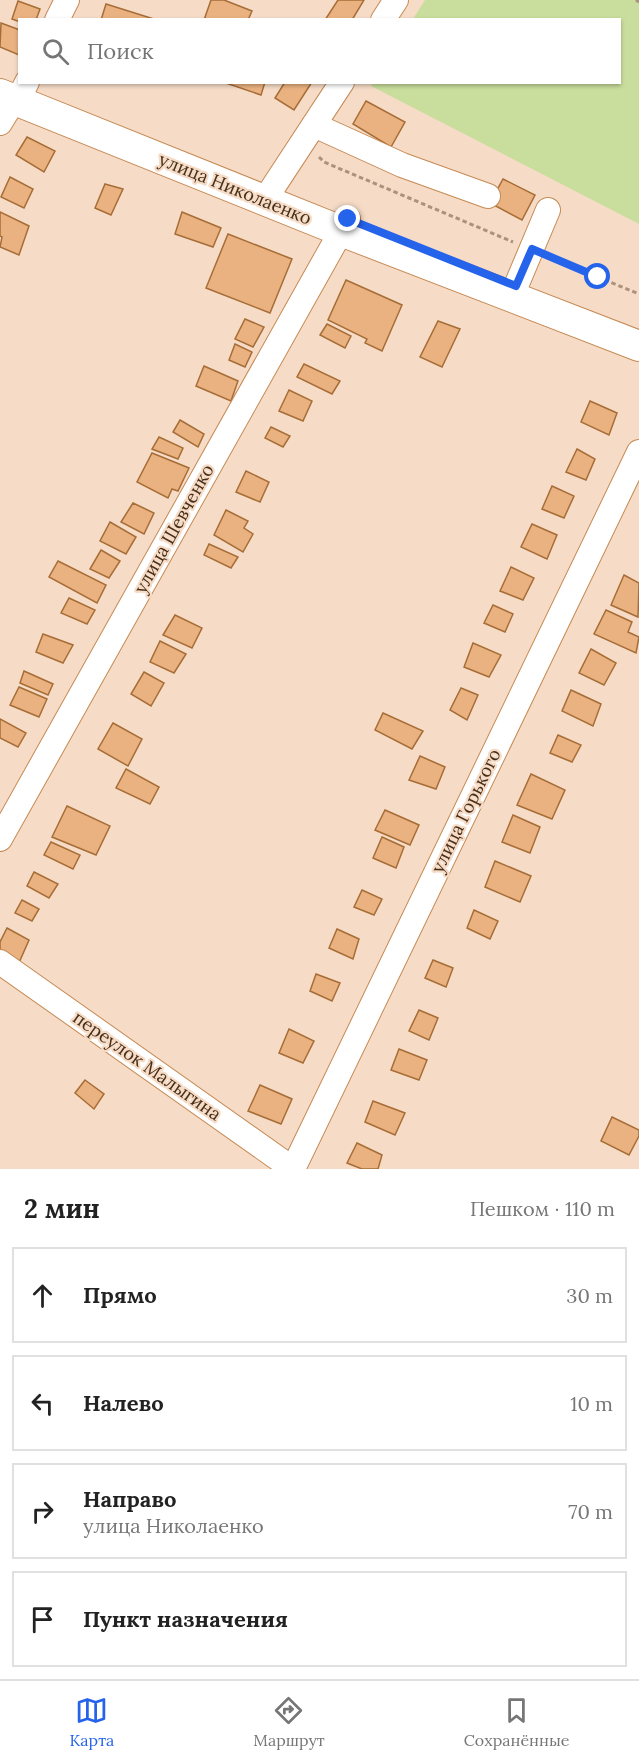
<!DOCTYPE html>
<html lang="ru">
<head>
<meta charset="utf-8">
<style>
	:root { --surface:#fff; --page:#f2f2f2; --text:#222; --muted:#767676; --line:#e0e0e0; --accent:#2563eb }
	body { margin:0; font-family:Lora,serif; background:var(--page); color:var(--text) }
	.stop { position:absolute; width:18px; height:18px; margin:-14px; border:4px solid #2563eb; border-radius:50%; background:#fff }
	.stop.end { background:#2563eb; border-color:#fff; box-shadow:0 2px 6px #0008 }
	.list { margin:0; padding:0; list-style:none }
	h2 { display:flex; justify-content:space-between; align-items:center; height:78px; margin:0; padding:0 24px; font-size:26px }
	h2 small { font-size:20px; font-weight:400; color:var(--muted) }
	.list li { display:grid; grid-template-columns:39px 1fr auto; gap:18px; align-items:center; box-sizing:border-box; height:96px; margin:0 12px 12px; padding:0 12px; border:2px solid var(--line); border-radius:0px }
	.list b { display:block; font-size:22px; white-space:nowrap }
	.list p { margin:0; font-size:20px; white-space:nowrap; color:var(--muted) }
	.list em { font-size:20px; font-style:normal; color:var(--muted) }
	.icon { flex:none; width:33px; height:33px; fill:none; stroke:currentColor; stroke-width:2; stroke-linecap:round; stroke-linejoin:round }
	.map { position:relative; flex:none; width:639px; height:1169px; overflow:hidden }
	.search { position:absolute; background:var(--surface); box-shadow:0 2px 4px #0004; left:18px; right:18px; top:18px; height:66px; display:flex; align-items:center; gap:15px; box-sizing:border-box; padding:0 21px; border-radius:0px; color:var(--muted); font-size:22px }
	.sheet { height:510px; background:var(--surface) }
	nav { display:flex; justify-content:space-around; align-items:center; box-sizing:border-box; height:84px; border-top:2px solid var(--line); background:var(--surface); font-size:16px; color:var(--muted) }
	nav a { display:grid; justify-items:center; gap:3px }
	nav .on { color:var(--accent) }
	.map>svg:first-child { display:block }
	.green { fill:#c9dd9c }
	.building { fill:#eab281; stroke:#a76d36; stroke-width:1.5 }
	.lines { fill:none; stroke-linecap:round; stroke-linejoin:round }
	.minor-casing { stroke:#c68a54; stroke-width:26 }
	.major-casing { stroke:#c68a54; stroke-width:32 }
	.path { stroke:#ac927c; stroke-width:3; stroke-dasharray:4.5 3; stroke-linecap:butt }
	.minor { stroke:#fff; stroke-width:24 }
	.major { stroke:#fff; stroke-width:30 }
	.route { stroke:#2563eb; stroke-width:8 }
	.labels { text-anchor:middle; stroke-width:4.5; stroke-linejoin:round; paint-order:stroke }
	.street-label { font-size:18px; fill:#472e17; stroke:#f6dcc7 }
</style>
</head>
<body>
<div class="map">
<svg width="639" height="1169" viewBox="0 0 639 1169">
	<rect width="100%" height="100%" fill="#f6dcc7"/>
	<!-- green -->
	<path class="green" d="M 425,0 L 639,0 L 639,224 L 371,86 L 373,82 L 620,82 L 620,20 L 413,19 Z"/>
	<!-- building -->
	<g class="building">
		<path d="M 211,0 L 224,0 L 252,11 L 248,20 L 204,20 Z"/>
		<path d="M 338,0 L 364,0 L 352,20 L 325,20 Z"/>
		<path d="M 18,1 L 40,9 L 36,20 L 20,20 L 20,22 L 12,19 Z"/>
		<path d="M 106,4 L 157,20 L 101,20 Z"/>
		<path d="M 1,23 L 20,30 L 19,55 L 0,47 Z"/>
		<path d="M 223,82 L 265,82 L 261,95 Z"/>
		<path d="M 285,82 L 312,82 L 294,110 L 275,98 Z"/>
		<path d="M 366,101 L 405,122 L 391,147 L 353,124 Z"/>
		<path d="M 27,137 L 55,151 L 44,172 L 16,155 Z"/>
		<path d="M 10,177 L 33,189 L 24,208 L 1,197 Z"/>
		<path d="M 503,179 L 535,195 L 522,220 L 490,203 Z"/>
		<path d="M 105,184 L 123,189 L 111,215 L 95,208 Z"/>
		<path d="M 0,212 L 29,226 L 19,255 L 0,247 L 2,237 L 0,236 Z"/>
		<path d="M 182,212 L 221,228 L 213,247 L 175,234 Z"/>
		<path d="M 228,234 L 292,259 L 270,313 L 206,288 Z"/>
		<path d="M 346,280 L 402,305 L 382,351 L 365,343 L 367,339 L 328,320 Z"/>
		<path d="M 245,319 L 264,327 L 253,347 L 235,339 Z"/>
		<path d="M 438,321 L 460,329 L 442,367 L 420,357 Z"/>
		<path d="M 327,324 L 351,336 L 345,348 L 320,335 Z"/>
		<path d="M 235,344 L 252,352 L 245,367 L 229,360 Z"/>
		<path d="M 304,364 L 340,381 L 332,394 L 297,377 Z"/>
		<path d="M 204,366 L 238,381 L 231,401 L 196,386 Z"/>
		<path d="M 289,390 L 312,401 L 303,421 L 279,411 Z"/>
		<path d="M 590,401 L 617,413 L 609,435 L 581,422 Z"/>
		<path d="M 180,420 L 204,434 L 198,447 L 173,432 Z"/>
		<path d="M 271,427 L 290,436 L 283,447 L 265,438 Z"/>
		<path d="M 159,437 L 183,448 L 178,459 L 152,449 Z"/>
		<path d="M 577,449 L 595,459 L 586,480 L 566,472 Z"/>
		<path d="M 152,453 L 189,468 L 178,491 L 172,489 L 168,498 L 137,482 Z"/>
		<path d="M 246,471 L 269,482 L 260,502 L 236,492 Z"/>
		<path d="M 552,486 L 574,496 L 564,518 L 542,509 Z"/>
		<path d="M 133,503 L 154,513 L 144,534 L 121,522 Z"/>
		<path d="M 226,510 L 248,521 L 244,528 L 253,534 L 243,552 L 214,535 Z"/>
		<path d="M 110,522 L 136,537 L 126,554 L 100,541 Z"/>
		<path d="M 532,524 L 557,535 L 547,559 L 521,547 Z"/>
		<path d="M 209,544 L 238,557 L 231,568 L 204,555 Z"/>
		<path d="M 101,550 L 120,561 L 109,578 L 90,569 Z"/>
		<path d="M 58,561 L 106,585 L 97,603 L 49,577 Z"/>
		<path d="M 511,567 L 534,578 L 523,600 L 500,591 Z"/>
		<path d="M 624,575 L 639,583 L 638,617 L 611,605 Z"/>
		<path d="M 69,598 L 95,610 L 87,624 L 61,613 Z"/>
		<path d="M 493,605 L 513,614 L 505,632 L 484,623 Z"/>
		<path d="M 606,610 L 632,622 L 628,632 L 639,637 L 636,653 L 594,634 Z"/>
		<path d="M 175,615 L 202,628 L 192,648 L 163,635 Z"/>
		<path d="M 43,634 L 73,645 L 63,663 L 36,652 Z"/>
		<path d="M 160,641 L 186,654 L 174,673 L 150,662 Z"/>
		<path d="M 473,643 L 501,655 L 489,677 L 464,667 Z"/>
		<path d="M 591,649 L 616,663 L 604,685 L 579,673 Z"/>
		<path d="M 24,671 L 53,684 L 48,695 L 20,683 Z"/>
		<path d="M 144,672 L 164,683 L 151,706 L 131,694 Z"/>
		<path d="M 19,687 L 47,699 L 39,717 L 10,705 Z"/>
		<path d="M 461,688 L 478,695 L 467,720 L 450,710 Z"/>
		<path d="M 571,690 L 601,704 L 593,726 L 562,711 Z"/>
		<path d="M 383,713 L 423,731 L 412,749 L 375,730 Z"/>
		<path d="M 0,719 L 26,733 L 18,747 L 0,738 Z"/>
		<path d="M 113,723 L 142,739 L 128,766 L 98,749 Z"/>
		<path d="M 558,735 L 581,745 L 572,762 L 550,753 Z"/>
		<path d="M 420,756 L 445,767 L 436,789 L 409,780 Z"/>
		<path d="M 126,769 L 159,787 L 150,804 L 116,788 Z"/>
		<path d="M 531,774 L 565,790 L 552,819 L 517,805 Z"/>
		<path d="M 67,806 L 110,826 L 96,855 L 52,837 Z"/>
		<path d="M 385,810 L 419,825 L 410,845 L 375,830 Z"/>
		<path d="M 513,815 L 540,827 L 530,853 L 502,842 Z"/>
		<path d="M 382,837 L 404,847 L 396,868 L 373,858 Z"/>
		<path d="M 51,842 L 80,855 L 73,869 L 44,855 Z"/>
		<path d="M 495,861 L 531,876 L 520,902 L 485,887 Z"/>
		<path d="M 34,872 L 58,884 L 49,898 L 27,886 Z"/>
		<path d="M 362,890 L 382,899 L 374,915 L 354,907 Z"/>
		<path d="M 22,900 L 39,909 L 32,921 L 15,913 Z"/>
		<path d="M 474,910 L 498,921 L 490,939 L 467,928 Z"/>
		<path d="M 7,928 L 29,940 L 18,965 L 0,956 L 0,942 Z"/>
		<path d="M 337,929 L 359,939 L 353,959 L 329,948 Z"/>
		<path d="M 433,960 L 453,968 L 446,987 L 425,978 Z"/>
		<path d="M 316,974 L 340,983 L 332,1001 L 310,991 Z"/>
		<path d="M 419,1010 L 438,1018 L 429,1040 L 409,1031 Z"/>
		<path d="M 289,1029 L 314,1041 L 303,1063 L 279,1053 Z"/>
		<path d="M 399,1049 L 427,1060 L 419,1080 L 391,1070 Z"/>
		<path d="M 85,1080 L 104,1094 L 94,1109 L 75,1093 Z"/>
		<path d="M 260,1085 L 292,1099 L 281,1124 L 248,1111 Z"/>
		<path d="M 373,1101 L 405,1113 L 395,1135 L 365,1122 Z"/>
		<path d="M 612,1117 L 639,1130 L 639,1136 L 629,1155 L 601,1141 Z"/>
		<path d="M 357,1143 L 382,1155 L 378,1169 L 362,1169 L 347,1163 Z"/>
	</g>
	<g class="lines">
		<!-- minor casing -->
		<g class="minor-casing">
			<g id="minor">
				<path d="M 57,20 L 67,0"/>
				<path d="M 383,20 L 396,0"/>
				<path d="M 0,123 L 14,100 L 23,90 L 27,82"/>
				<path d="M 314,125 L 402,165 L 488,196"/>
				<path d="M 264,201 L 342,82"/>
				<path d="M 516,286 L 548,210"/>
				<path d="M 0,839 L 348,219"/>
				<path d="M 0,962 L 293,1169"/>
				<path d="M 293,1169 L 639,452"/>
			</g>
		</g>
		<!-- major casing -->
		<g class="major-casing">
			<path id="major" d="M 0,94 L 341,231 L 639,346"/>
		</g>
		<!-- path -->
		<g class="path">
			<path d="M 636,0 L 639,2"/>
			<path d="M 319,157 L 324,162 L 513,242"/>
			<path d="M 549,257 L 639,294"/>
		</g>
		<!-- minor -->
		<use href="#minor" class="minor"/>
		<!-- major -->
		<use href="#major" class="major"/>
	</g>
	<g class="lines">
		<!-- route -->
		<path class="route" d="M 348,219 L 516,286 L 532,249 L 598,277"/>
	</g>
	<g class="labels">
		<!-- street labels -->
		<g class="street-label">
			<text transform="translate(235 189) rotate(22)" y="6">улица Николаенко</text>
			<text transform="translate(174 529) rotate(-61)" y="6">улица Шевченко</text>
			<text transform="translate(466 811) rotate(-64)" y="6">улица Горького</text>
			<text transform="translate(147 1066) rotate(35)" y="6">переулок Малыгина</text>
		</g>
	</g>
</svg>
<div class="stop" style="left:598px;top:277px"></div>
<div class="stop end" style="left:348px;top:219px"></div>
<div class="search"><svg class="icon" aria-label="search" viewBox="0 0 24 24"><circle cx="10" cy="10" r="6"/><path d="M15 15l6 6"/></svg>Поиск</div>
</div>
<section class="sheet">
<h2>2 мин<small>Пешком · 110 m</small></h2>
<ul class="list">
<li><svg class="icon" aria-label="ahead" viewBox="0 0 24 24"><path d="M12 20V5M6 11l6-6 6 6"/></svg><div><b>Прямо</b></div><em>30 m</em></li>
<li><svg class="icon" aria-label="left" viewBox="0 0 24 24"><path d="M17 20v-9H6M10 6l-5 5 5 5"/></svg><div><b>Налево</b></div><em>10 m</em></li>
<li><svg class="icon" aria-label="right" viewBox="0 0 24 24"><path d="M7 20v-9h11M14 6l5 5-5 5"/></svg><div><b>Направо</b><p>улица Николаенко</p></div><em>70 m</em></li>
<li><svg class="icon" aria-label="arrive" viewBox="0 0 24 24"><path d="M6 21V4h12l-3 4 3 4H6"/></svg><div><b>Пункт назначения</b></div></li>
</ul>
</section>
<nav>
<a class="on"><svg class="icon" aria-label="map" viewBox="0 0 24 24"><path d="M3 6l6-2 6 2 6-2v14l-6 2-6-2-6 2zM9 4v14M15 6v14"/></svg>Карта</a>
<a><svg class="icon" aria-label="directions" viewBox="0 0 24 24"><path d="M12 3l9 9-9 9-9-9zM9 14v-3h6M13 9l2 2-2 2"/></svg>Маршрут</a>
<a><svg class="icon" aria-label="saved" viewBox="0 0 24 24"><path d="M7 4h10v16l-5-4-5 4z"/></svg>Сохранённые</a>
</nav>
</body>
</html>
